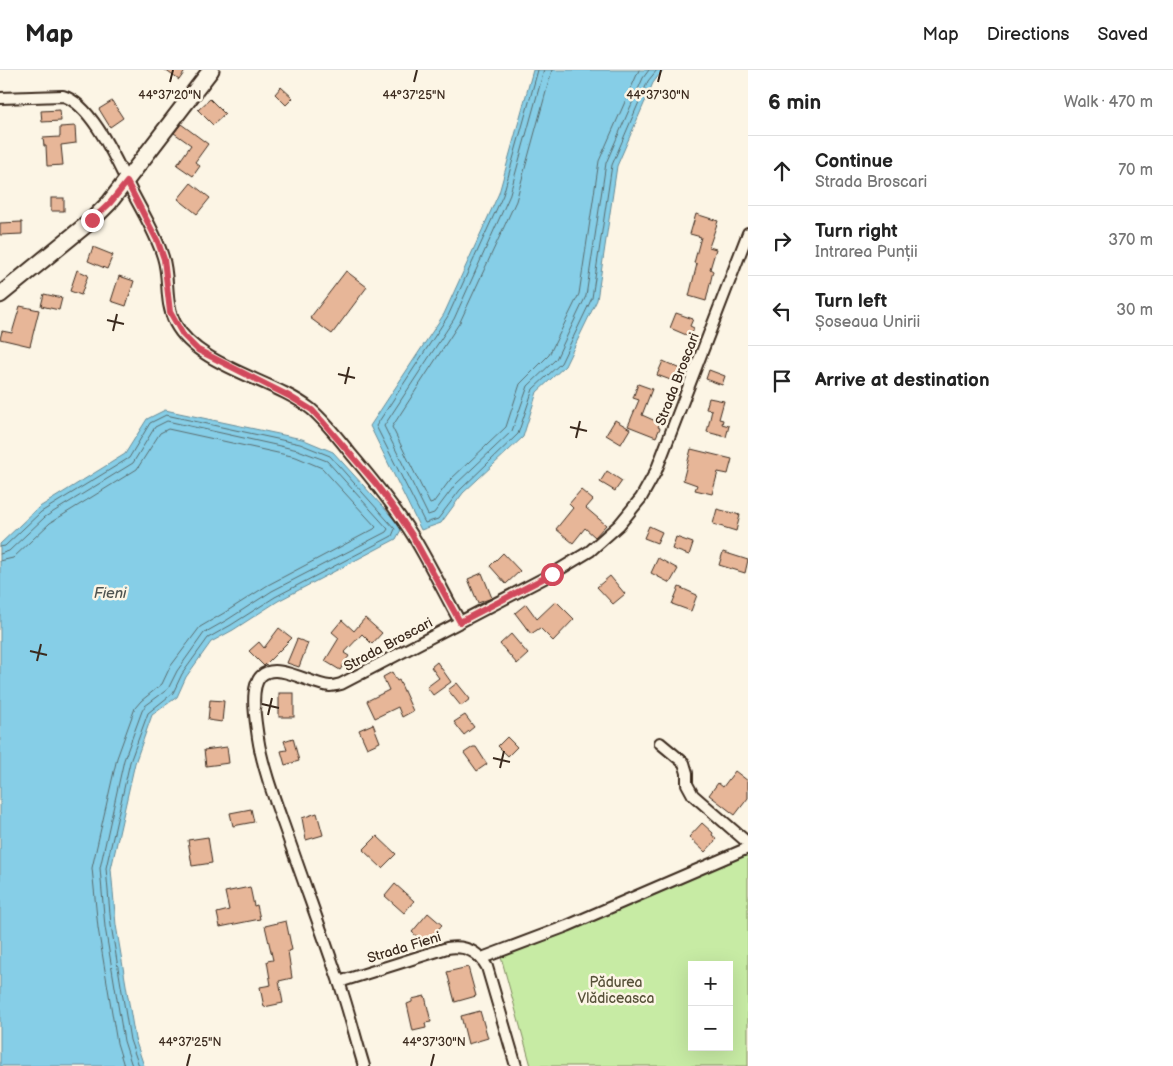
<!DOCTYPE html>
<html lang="en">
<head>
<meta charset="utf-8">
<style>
	:root { --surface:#fff; --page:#f2f2f2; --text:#222; --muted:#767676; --line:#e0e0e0 }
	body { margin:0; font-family:"Balsamiq Sans",sans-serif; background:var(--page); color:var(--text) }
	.controls { position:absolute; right:15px; bottom:15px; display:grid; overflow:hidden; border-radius:0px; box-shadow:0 5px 20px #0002 }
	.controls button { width:45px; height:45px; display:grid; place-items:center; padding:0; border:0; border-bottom:1px solid var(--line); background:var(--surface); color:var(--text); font:25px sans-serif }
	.stop { position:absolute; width:15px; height:15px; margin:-11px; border:4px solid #d1495b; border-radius:50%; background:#fff }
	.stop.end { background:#d1495b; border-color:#fff; box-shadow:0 1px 5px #0008 }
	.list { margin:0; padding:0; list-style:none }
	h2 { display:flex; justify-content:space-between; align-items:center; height:65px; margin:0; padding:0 20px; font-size:21px }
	h2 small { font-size:16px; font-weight:400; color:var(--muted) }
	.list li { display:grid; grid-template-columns:32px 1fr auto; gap:15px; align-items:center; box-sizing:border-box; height:70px; padding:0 20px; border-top:1px solid var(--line) }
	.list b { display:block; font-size:19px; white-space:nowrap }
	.list p { margin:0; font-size:16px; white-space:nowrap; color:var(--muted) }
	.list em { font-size:16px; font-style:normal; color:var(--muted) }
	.icon { flex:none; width:28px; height:28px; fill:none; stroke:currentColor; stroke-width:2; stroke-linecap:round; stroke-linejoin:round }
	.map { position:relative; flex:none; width:748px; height:996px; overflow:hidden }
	header { display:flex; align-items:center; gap:30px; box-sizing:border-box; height:70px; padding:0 25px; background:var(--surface); border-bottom:1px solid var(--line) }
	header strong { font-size:24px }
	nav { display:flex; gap:28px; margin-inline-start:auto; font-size:18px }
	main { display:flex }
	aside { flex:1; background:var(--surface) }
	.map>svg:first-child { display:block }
	.green { fill:#c7eba4; stroke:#818a61; fill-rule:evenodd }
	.water { fill:#86cee7; stroke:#688c97 }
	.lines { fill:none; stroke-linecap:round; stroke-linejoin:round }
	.shore { stroke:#596c6e; stroke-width:1 }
	.building { fill:#e7b698; stroke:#3b2a1e }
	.minor-casing { stroke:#3b2a1e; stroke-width:14 }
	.secondary-casing { stroke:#3b2a1e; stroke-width:19 }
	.minor { stroke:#fcf5e5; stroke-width:10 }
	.secondary { stroke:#fcf5e5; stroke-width:15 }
	.route { stroke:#d1495b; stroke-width:6 }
	.ticks { fill:none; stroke:#3b2a1e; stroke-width:2 }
	.labels { text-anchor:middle; stroke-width:5; stroke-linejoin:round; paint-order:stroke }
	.street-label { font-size:14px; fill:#3b2a1e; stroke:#fcf5e5 }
	.park-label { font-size:14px; fill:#575139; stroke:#fcf5e5 }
	.water-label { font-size:15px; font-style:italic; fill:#4e5350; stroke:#fcf5e5 }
	.ticks-label { font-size:12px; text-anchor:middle; fill:#3b2a1e; stroke:#fcf5e5; stroke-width:5; stroke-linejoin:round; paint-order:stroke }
</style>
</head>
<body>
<header>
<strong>Map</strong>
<nav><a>Map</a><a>Directions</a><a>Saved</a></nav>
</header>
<main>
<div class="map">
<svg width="748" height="996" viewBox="0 0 748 996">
	<rect width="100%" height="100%" fill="#fcf5e5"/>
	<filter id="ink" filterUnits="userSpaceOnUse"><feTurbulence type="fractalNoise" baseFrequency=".02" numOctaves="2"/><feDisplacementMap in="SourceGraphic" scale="10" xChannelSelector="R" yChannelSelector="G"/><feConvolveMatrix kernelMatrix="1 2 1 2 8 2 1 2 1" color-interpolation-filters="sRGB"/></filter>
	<g filter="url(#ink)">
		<!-- green -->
		<path class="green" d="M 748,782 L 748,996 L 531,996 L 501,887 ZM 692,895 L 729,895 L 729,977 L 692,977 Z"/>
		<!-- water -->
		<g class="water">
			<path d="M 533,0 L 663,0 L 653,13 L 617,96 L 597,230 L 565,296 L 537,322 L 523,367 L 463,423 L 441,453 L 421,460 L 370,356 L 444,244 L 499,123 Z"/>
			<path d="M 165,340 L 302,369 L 333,382 L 402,458 L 396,469 L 278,531 L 233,560 L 211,572 L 186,607 L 177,627 L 152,645 L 135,693 L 111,799 L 116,855 L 135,969 L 144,996 L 0,996 L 0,474 L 38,438 L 125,384 L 147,349 Z"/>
		</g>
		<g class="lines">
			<!-- shore -->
			<g class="shore">
				<path d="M 538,0 L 503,125 L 448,246 L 376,356 L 425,453 L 438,449 L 460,420 L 518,364 L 533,319 L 561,293 L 592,228 L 612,95 L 648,11 L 657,0"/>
				<path d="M 544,0 L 509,127 L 454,249 L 384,356 L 428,445 L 434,443 L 455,415 L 512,361 L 528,316 L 556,289 L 586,226 L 606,93 L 643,8 L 649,0"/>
				<path d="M 552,0 L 516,131 L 460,252 L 392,357 L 430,434 L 433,433 L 450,410 L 506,357 L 520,314 L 549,285 L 579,224 L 599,91 L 639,0"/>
				<path d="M 0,477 L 5,476 L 41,442 L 129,388 L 150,353 L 166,345 L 300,374 L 330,386 L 395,459 L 392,466 L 275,527 L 231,555 L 208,568 L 182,604 L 173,623 L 148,643 L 130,692 L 106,798 L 111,855 L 130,970 L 139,996"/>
				<path d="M 0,484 L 9,481 L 45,447 L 133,393 L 155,357 L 167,351 L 298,380 L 327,391 L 388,459 L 386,462 L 272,521 L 227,550 L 204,563 L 177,601 L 168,619 L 145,636 L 142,641 L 124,690 L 100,798 L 105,857 L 124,971 L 132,996"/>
				<path d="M 0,491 L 13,488 L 50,453 L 137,399 L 160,363 L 168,359 L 296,387 L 322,398 L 376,457 L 374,459 L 268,515 L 224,543 L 200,557 L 170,597 L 162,614 L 141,631 L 135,638 L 117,688 L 92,798 L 98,858 L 117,973 L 124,996"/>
			</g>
		</g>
		<!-- building -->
		<g class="building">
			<path d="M 165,0 L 186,0 L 179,10 Z"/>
			<path d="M 281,17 L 293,28 L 286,35 L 275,24 Z"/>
			<path d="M 210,29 L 225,44 L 213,55 L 198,40 Z"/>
			<path d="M 112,31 L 123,48 L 110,57 L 99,39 Z"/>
			<path d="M 60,40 L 61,51 L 42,52 L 41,41 Z"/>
			<path d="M 181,54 L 208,74 L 195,92 L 200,96 L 193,106 L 177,95 L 191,75 L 174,63 Z"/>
			<path d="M 75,56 L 76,73 L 61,75 L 63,95 L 47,96 L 46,76 L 44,76 L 43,68 L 60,67 L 60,57 Z"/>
			<path d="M 191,113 L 210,128 L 197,144 L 178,129 Z"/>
			<rect x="51" y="128" width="13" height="13"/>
			<path d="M 696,144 L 718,151 L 709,177 L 716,179 L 710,199 L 713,201 L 706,231 L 689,226 L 697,194 L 694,193 L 701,167 L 690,164 Z"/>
			<path d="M 22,152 L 22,164 L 0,165 L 0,153 Z"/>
			<path d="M 93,177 L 113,185 L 107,199 L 88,191 Z"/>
			<path d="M 77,200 L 88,205 L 81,225 L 70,221 Z"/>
			<path d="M 346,201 L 367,217 L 332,264 L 310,248 Z"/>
			<path d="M 119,206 L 134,211 L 126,236 L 111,231 Z"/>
			<path d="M 44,224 L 62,228 L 59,240 L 41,236 Z"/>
			<path d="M 20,236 L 39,240 L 30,276 L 0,269 L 2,261 L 12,263 Z"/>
			<path d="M 676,243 L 693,249 L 690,256 L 694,258 L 691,267 L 670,258 Z"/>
			<path d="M 663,291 L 681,299 L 676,312 L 657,305 Z"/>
			<path d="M 709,300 L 725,306 L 722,315 L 706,309 Z"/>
			<path d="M 638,314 L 652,319 L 642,345 L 660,353 L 658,357 L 660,358 L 656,367 L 628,356 L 639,330 L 633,328 Z"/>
			<path d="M 709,328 L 724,331 L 719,349 L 723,350 L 722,354 L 729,356 L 726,367 L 707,362 L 712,340 L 706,339 Z"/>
			<path d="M 615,350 L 630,359 L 621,374 L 606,365 Z"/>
			<path d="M 691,379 L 732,389 L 728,404 L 718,402 L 712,424 L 695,420 L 697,415 L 683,410 Z"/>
			<path d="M 607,401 L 622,411 L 615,421 L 600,412 Z"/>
			<path d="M 581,420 L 593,430 L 586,438 L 606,455 L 595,467 L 585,458 L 573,473 L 556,459 L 573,438 L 569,434 Z"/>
			<path d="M 717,439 L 740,445 L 736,461 L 713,454 Z"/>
			<path d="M 649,456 L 662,462 L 657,473 L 644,468 Z"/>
			<path d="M 676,467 L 693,473 L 689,485 L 672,479 Z"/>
			<path d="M 723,482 L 748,490 L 745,503 L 719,495 Z"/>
			<path d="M 503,483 L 520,501 L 506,514 L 490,496 Z"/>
			<path d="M 658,488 L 678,499 L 670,513 L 651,503 Z"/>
			<path d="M 482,503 L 492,528 L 478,533 L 468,509 Z"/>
			<path d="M 610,506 L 625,524 L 613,534 L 597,517 Z"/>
			<path d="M 679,517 L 697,525 L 691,541 L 672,534 Z"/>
			<path d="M 556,531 L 574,549 L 553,571 L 540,558 L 531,564 L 515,543 L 526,534 L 537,549 Z"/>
			<path d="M 365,548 L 382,563 L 372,574 L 362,564 L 344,583 L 349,586 L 340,600 L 325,591 L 339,568 L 332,562 L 342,550 L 354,561 Z"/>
			<path d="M 279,558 L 292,568 L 264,596 L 249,581 L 259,572 L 264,578 Z"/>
			<path d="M 511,564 L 528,584 L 517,594 L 500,574 Z"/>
			<path d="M 297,569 L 308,573 L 299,597 L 287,593 Z"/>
			<path d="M 437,592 L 451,612 L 433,625 L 427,617 L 439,608 L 431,597 Z"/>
			<path d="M 392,602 L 397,611 L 399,610 L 413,641 L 402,647 L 398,637 L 375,648 L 367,631 L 389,620 L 383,607 Z"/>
			<path d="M 457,613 L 470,629 L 461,636 L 448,620 Z"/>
			<rect x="279" y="623" width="15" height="24"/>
			<path d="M 210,630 L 224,631 L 222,652 L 208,650 Z"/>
			<path d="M 465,645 L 474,657 L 464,665 L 454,652 Z"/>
			<path d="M 373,654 L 380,672 L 367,678 L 359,660 Z"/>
			<path d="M 507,667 L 517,677 L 508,686 L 498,676 Z"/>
			<path d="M 293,668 L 299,691 L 285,695 L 281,681 L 287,680 L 284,671 Z"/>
			<path d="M 227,677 L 229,693 L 206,696 L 204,680 Z"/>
			<path d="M 473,677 L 476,677 L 487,694 L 477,701 L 464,683 Z"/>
			<path d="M 735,701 L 748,711 L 748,728 L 735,745 L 709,725 L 718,713 L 723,717 Z"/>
			<path d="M 251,739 L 254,752 L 233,756 L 230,743 Z"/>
			<path d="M 317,743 L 323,765 L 306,770 L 302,748 Z"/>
			<path d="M 702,753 L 713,763 L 712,765 L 717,769 L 705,782 L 689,767 Z"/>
			<path d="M 377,766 L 396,784 L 382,798 L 363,780 Z"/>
			<path d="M 208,767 L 212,793 L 192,796 L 188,770 Z"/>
			<path d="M 395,814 L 414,831 L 404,843 L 385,826 Z"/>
			<path d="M 250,817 L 254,836 L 257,835 L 260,849 L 220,857 L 217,843 L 229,840 L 225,822 Z"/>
			<path d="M 428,843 L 442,855 L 425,874 L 412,862 Z"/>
			<path d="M 286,851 L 292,880 L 288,881 L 292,908 L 279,911 L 283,933 L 264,937 L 260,917 L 271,915 L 267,891 L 273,890 L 265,856 Z"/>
			<path d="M 468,897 L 476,926 L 455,932 L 447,902 Z"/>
			<path d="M 425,926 L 431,952 L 425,953 L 426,958 L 413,961 L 407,934 L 412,932 L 412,929 Z"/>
			<path d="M 480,941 L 488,968 L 468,974 L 461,946 Z"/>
		</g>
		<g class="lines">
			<!-- minor casing -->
			<g class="minor-casing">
				<g id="minor">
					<path d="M 0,28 L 63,26 C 91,34 115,88 127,112 C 139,137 155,160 163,187 C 170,209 164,231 175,253 C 198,297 273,309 311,339 C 326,352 339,369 351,384 C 373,410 395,437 413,466 C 430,494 444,523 460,552"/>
					<path d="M 660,673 L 684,693 L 687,703 L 687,714 L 693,725 L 748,773"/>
					<path d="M 482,888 L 567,856 L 748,778"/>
					<path d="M 339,912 L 447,878 C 465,875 478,881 487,897 L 516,996"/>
					<path d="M 364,996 C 355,967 348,937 338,909 C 322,862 305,816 289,770 C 278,738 263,701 258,668 C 256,652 249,618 261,606 C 277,591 311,615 330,616 C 333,616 337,615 341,614 L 552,504 L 590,481 L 619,455 L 641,428 L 656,401 L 748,163"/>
				</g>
			</g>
			<!-- secondary casing -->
			<g class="secondary-casing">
				<path id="secondary" d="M 0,225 L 92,150 L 109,133 L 211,0"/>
			</g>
			<!-- minor -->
			<use href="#minor" class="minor"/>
			<!-- secondary -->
			<use href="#secondary" class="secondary"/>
		</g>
	</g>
	<g class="lines" filter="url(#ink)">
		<!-- route -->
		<path class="route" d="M 92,150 L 110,133 L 127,112 L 158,172 L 164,189 L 170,242 L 183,265 L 198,280 L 289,326 L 312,340 L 322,351 L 376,414 L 396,441 L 412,465 L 460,552 L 552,504"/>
	</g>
	<!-- ticks -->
	<path class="ticks" d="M 170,12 L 173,0M 414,12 L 417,0M 658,12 L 661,0M 107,250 L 124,254M 113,261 L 117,244M 338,304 L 355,308M 345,314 L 349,297M 570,357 L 587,361M 576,368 L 580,351M 30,581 L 47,585M 37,591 L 41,574M 262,634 L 279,638M 268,645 L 272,628M 493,688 L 510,692M 500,698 L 504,681M 187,996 L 190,984M 431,996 L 434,984"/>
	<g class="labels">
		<!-- street labels -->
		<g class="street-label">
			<text transform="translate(677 309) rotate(-69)" y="5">Strada Broscari</text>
			<text transform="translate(388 574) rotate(-28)" y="5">Strada Broscari</text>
			<text transform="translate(404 877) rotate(-17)" y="5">Strada Fieni</text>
		</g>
		<!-- park labels -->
		<g class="park-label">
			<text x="616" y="917">Pădurea<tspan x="616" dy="16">Vlădiceasca</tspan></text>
		</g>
		<!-- water labels -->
		<g class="water-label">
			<text x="110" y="528">Fieni</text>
		</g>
	</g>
	<g class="ticks-label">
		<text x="170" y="29">44°37'20"N</text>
		<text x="414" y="29">44°37'25"N</text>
		<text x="658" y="29">44°37'30"N</text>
		<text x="190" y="976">44°37'25"N</text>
		<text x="434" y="976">44°37'30"N</text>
	</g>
</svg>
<div class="controls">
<button>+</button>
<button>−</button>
</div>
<div class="stop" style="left:552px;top:504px"></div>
<div class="stop end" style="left:92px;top:150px"></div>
</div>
<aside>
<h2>6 min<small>Walk · 470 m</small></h2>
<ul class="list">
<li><svg class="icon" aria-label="ahead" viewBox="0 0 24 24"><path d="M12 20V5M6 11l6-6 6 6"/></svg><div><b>Continue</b><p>Strada Broscari</p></div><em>70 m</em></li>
<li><svg class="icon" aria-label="right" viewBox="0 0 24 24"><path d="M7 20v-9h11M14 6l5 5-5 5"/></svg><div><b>Turn right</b><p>Intrarea Punții</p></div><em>370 m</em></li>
<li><svg class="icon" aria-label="left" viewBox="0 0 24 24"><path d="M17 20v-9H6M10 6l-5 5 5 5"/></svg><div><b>Turn left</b><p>Șoseaua Unirii</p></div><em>30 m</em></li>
<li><svg class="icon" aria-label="arrive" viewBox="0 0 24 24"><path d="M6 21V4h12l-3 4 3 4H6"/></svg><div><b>Arrive at destination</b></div></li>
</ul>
</aside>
</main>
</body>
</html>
